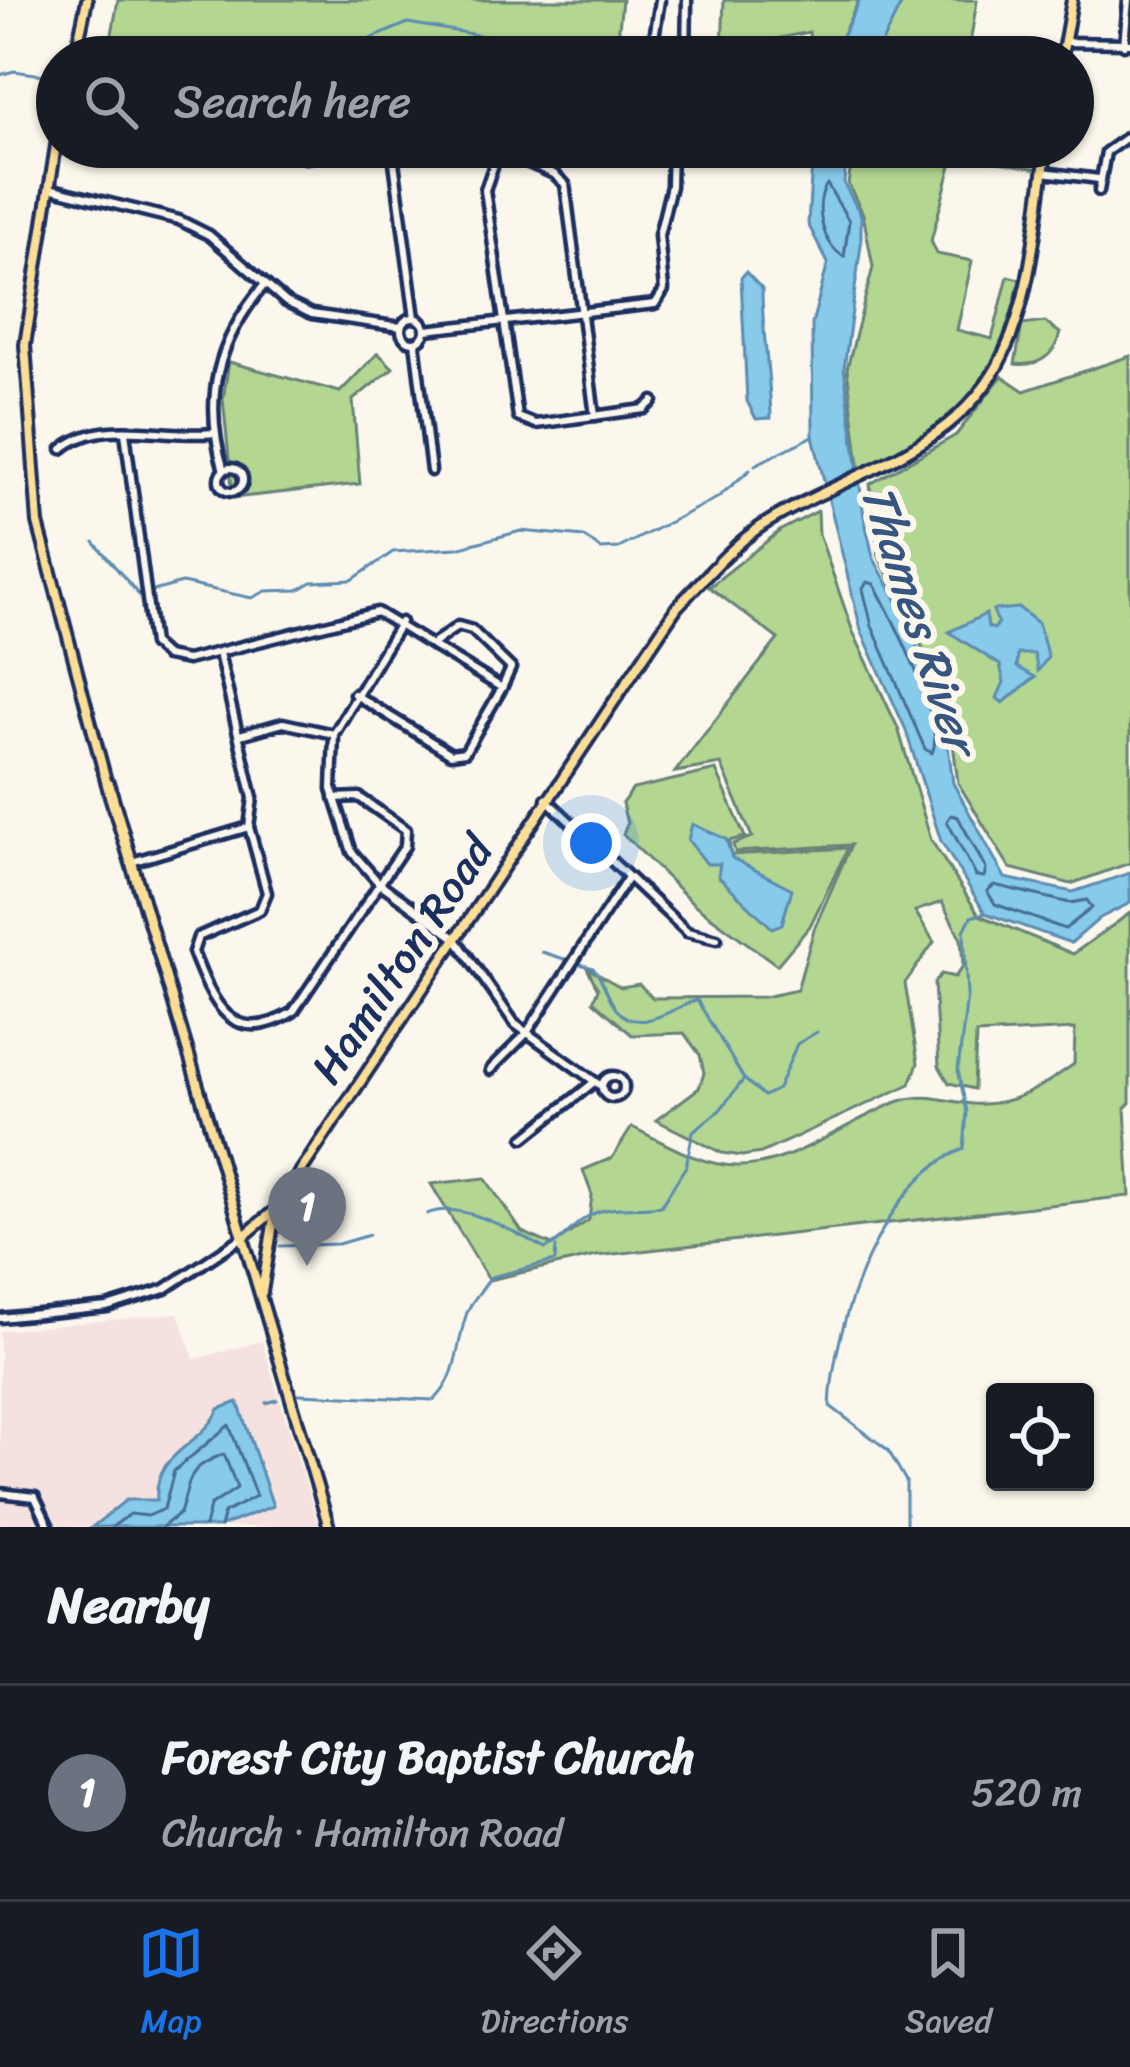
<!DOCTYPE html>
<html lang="en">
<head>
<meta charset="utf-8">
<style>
	:root { --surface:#171b24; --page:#242831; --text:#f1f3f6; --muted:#9ea1a6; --line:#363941; --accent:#1a73e8 }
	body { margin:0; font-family:Sriracha,sans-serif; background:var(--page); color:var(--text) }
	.controls { position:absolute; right:36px; bottom:36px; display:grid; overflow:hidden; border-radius:12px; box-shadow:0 3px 9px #0004 }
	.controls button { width:108px; height:108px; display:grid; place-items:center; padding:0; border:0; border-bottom:3px solid var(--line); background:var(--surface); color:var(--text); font:60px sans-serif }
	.you { position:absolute; left:591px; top:843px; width:42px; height:42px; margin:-30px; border:9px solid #fff; border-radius:50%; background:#1a73e8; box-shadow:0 0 0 18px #1a73e833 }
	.badge { display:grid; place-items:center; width:78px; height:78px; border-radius:50%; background:var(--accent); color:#fff; font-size:39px; font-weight:700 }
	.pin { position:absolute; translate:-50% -99px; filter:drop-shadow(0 3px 6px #0008) }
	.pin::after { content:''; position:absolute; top:63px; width:42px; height:36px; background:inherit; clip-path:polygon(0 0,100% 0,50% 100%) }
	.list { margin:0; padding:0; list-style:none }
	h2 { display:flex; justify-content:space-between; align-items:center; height:156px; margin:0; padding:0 48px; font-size:51px }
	h2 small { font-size:39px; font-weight:400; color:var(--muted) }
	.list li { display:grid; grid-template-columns:78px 1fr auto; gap:36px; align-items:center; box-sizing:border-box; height:216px; padding:0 48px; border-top:3px solid var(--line) }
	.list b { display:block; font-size:45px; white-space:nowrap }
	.list p { margin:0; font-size:39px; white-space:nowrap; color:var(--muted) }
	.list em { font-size:39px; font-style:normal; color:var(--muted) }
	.icon { flex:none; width:66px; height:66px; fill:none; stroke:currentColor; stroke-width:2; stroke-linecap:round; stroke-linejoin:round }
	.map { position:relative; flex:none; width:1130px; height:1527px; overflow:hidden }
	.search { position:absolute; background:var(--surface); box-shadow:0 3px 9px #0004; left:36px; right:36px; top:36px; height:132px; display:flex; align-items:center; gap:30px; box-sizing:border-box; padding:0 42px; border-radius:66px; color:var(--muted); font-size:45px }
	.sheet { height:372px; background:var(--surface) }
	nav { display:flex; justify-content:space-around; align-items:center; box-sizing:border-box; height:168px; border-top:3px solid var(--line); background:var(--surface); font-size:33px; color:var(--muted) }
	nav a { display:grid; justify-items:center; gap:6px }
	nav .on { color:var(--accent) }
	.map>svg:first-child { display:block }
	.built { fill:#f5e2e0 }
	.green { fill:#b3d691; stroke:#678278; stroke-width:3 }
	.water { fill:#88cae9; stroke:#5c8cb1; stroke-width:3 }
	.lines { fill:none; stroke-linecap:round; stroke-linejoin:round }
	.shore { stroke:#476d96; stroke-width:3 }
	.stream { stroke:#5c8cb1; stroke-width:3 }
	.minor-casing { stroke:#1b2f5e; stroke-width:15 }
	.major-casing { stroke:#1b2f5e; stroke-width:16 }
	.minor { stroke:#fbf7ec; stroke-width:6 }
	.major { stroke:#fdde96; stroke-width:8 }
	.labels { text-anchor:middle; stroke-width:12; stroke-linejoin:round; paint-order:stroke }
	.street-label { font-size:45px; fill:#1b2f5e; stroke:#fbf7ec }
	.water-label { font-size:48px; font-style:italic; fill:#365681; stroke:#fbf7ec }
</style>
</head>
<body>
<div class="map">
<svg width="1130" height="1527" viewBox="0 0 1130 1527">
	<rect width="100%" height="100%" fill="#fbf7ec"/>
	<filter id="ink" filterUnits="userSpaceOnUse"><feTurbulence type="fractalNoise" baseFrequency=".00833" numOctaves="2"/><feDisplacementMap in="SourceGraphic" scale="24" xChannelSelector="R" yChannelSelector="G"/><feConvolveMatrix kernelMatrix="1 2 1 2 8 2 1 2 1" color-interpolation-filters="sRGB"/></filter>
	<g filter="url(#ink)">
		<!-- built -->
		<path class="built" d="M 178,1313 L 194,1359 L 262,1341 L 319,1527 L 0,1527 L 0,1331 Z"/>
		<!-- green -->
		<g class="green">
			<path d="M 118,0 L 622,0 L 616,57 L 108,57 Z"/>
			<path d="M 724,0 L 859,0 L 832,57 L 812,57 L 809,32 L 722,50 Z"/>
			<path d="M 904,0 L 977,0 L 968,57 L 878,57 L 883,36 Z"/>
			<path d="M 854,147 L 1041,147 L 1037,169 L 954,154 L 931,241 L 937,254 L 972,261 L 957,330 L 992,339 L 1008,276 L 1020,279 C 997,385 955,426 860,473 L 847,369 L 873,267 L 863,214 L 848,184 Z"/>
			<path d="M 1045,322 L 1060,333 C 1055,356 1038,367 1015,364 L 1022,325 Z"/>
			<path d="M 378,353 L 393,368 L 353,400 L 360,484 L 233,498 L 223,399 L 229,362 L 340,392 Z"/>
			<path d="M 1130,356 L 1130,863 L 1071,884 L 1010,868 L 958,783 L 950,720 L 931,666 L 879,557 L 870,484 L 956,435 L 1002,376 L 1024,391 Z"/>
			<path d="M 818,511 L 819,534 L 853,632 L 898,728 L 931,840 L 979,915 L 1073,954 L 1130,913 L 1130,1103 L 1125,1108 L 1130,1196 L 596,1256 L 489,1280 L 431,1184 L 485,1178 L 522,1232 L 552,1245 L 589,1220 L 592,1195 L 583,1170 L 612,1158 L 632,1127 C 665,1143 699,1165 736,1166 C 792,1168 849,1119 900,1101 C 928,1092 946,1102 973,1104 C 1014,1106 1042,1087 1074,1064 L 1075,1029 L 976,1034 L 974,1089 L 949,1083 L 939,1066 L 934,983 L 941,974 L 955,977 L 963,966 L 961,939 L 942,902 L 915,911 L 934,942 L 905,983 L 918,1063 L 910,1084 L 761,1153 L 742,1156 L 722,1153 L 656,1120 L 699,1088 L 704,1073 L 700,1055 L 684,1033 L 632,1035 L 593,1001 L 598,989 L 587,968 L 621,987 L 639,984 L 653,998 L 764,997 L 797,990 L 814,929 L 851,845 L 735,852 L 733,844 L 752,837 L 721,764 L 675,772 L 778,639 L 709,587 L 781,530 Z"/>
			<path d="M 716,770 L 745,837 L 729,841 L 731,855 L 848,848 L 810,926 L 777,965 L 695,905 L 623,834 L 627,824 L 622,803 L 633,789 Z"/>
		</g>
		<!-- water -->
		<g class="water">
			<path d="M 860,0 L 903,0 L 875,57 L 832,57 Z"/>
			<path d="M 813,147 L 847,147 L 844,184 L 861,215 L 861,245 L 844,369 L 864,516 L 873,557 L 908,621 L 945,724 L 953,783 L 1005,878 L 1073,892 L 1130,873 L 1130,903 L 1100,918 L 1071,943 L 985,913 L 941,841 L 905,728 L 861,630 L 813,436 L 812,324 L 828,263 L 808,224 Z"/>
			<path d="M 746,272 L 762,289 C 762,333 770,373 771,418 L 756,419 L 747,401 L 741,278 Z"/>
			<path d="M 1019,608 L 1038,623 L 1048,657 L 1038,671 L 1034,654 L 1018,654 L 1017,667 L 1035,677 L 1003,703 L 997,698 L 1004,682 L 1000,665 L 949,632 L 986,614 L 988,627 L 994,629 L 998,623 L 993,610 Z"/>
			<path d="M 692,824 L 726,839 L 732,858 L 792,889 L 782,924 L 772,928 L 718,876 L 720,864 L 707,864 L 688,840 Z"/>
			<path d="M 238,1402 L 273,1506 L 219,1527 L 92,1527 L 126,1500 L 157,1500 C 153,1451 202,1447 219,1409 Z"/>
		</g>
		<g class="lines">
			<!-- shore -->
			<g class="shore">
				<path d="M 827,184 L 849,221 L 844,257 C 822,244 813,205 827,184 Z"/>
				<path d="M 867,582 L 874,584 C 891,615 947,723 932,753 L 925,749 L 872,626 L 863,589 Z"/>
				<path d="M 951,815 L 958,817 L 986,869 L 984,877 L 976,876 L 947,821 Z"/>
				<path d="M 994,885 L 1070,903 L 1087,900 L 1092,908 L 1065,929 L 995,904 L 987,891 Z"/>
				<path d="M 112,1527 L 130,1514 L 148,1516 L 164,1509 L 174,1471 L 229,1425 L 256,1496 L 224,1513 L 220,1527"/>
				<path d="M 162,1527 L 180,1513 C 192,1479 184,1469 224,1454 L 237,1488 L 210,1506 L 205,1527"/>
			</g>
			<!-- stream -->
			<g class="stream">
				<path d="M 266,57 L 293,57"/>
				<path d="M 354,57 L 368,40 L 408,23 L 501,39 L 523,57"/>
				<path d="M 0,75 L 14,71 L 57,77"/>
				<path d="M 675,153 L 732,147"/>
				<path d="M 755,465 L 813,436"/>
				<path d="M 94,542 L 139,595 L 182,583 L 252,598 L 266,591 L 298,590 L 312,582 L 352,580 L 393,552 L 457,548 L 521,531 L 584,537 L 601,549 L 619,548 L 717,498 L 750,470"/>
				<path d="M 542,952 L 593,968 C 604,980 607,997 617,1010 C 640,1036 673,1007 697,1000 L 744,1079 L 764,1096 L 778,1089 L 797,1044 L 817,1032"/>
				<path d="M 427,1214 C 461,1199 516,1233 545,1249 C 562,1242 569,1229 584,1219 C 606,1203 636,1210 661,1206 L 686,1166 L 693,1131 L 720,1110 L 744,1079"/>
				<path d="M 280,1246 L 338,1244 L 369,1235"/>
				<path d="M 299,1394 L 434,1400 C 460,1377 456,1339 468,1310 C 473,1299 484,1287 491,1277 L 555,1261 L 556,1247"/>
				<path d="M 266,1403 L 277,1400"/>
				<path d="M 906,1527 L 906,1481 L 888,1450 L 830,1406 C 833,1325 883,1179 964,1149 L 967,1112 L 958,1070 L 967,996 L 964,931 L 971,917 L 985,913"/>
			</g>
			<!-- minor casing -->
			<g class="minor-casing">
				<g id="minor">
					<path d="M 1064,42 L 1130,43"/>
					<path d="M 1124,45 L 1128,0"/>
					<path d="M 651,57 L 660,0"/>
					<path d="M 686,57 L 687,0"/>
					<path d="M 392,147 L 415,318"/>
					<path d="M 491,147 L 554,174 L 565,184 L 595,416"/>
					<path d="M 499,150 L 485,190 L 518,417 L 536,424 L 644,409 L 653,401"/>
					<path d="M 305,158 L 377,147"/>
					<path d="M 1043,172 L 1099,179"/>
					<path d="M 49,188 L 179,220 L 209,235 L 286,302 L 312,314 L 401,327"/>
					<path d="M 1099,191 L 1106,152 L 1130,135"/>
					<circle cx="413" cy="330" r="12"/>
					<path d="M 426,330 L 655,304 L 664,290 L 659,235 L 671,186 L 672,147"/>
					<path d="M 415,342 L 431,471"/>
					<path d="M 125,432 L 153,644 L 166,656 L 187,660 L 377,612 L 502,688 L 465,752 L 451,754 L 354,694"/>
					<path d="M 62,449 C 103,415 166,439 214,433"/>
					<circle cx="231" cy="480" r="12"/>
					<path d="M 224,471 C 202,398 217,341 265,284"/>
					<path d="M 401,622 L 334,734 L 332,789 L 352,852 L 378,882 L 455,938 L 515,1024 L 601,1086"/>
					<path d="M 434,643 L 458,626 L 472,630 L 511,668 L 502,688"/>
					<path d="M 219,653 L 253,798 L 249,827 L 267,893 L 260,910 L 198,937 L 193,952 C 213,1003 231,1049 293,1012 L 405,846 L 406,830 L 359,797 L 334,798"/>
					<path d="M 240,735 L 283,723 L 334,734"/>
					<path d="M 546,799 L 687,932 L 717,939"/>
					<path d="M 135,861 L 249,827"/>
					<path d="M 490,1070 L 526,1034 L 627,879"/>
					<circle cx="613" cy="1087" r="11"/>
					<path d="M 524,1138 L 593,1083"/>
					<path d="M 0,1318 L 107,1307 L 165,1289 L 243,1237"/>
					<path d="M 0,1493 L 35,1497 L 49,1527"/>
				</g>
			</g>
			<!-- major casing -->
			<g class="major-casing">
				<g id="major">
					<path d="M 75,57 L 87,0"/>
					<path d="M 1062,57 L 1072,0"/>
					<path d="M 57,139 L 25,345 L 38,523 L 110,796 L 158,951 L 109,784"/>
					<path d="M 158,951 L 329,1527"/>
					<path d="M 243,1237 L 275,1210 L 677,607 C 704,579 731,546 763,525 C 849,470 958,454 1004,353 C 1033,291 1036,214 1047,147"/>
					<path d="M 262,1292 L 275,1212"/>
				</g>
			</g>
			<!-- minor -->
			<use href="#minor" class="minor"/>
			<!-- major -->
			<use href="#major" class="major"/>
		</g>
	</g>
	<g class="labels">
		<!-- street labels -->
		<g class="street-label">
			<text transform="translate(401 959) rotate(-56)" y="16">Hamilton Road</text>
		</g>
		<!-- water labels -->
		<g class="water-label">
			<text transform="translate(920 618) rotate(72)" y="17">Thames River</text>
		</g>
	</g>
</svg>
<div class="controls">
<button><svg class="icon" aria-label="locate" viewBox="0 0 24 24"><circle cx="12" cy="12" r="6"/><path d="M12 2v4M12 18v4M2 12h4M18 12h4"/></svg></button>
</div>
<div class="you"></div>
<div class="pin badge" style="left:307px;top:1266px;background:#6b7280">1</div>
<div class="search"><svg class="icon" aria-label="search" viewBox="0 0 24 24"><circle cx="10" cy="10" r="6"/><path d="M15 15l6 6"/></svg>Search here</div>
</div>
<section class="sheet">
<h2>Nearby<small></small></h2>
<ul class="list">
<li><span class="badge" style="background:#6b7280">1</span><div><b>Forest City Baptist Church</b><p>Church · Hamilton Road</p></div><em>520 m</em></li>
</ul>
</section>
<nav>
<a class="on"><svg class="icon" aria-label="map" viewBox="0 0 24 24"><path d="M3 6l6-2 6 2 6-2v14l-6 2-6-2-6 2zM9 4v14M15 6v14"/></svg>Map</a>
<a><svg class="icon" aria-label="directions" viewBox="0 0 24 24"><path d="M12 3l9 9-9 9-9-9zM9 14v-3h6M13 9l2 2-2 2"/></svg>Directions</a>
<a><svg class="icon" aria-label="saved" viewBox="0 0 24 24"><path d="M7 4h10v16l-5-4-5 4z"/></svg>Saved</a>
</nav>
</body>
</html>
